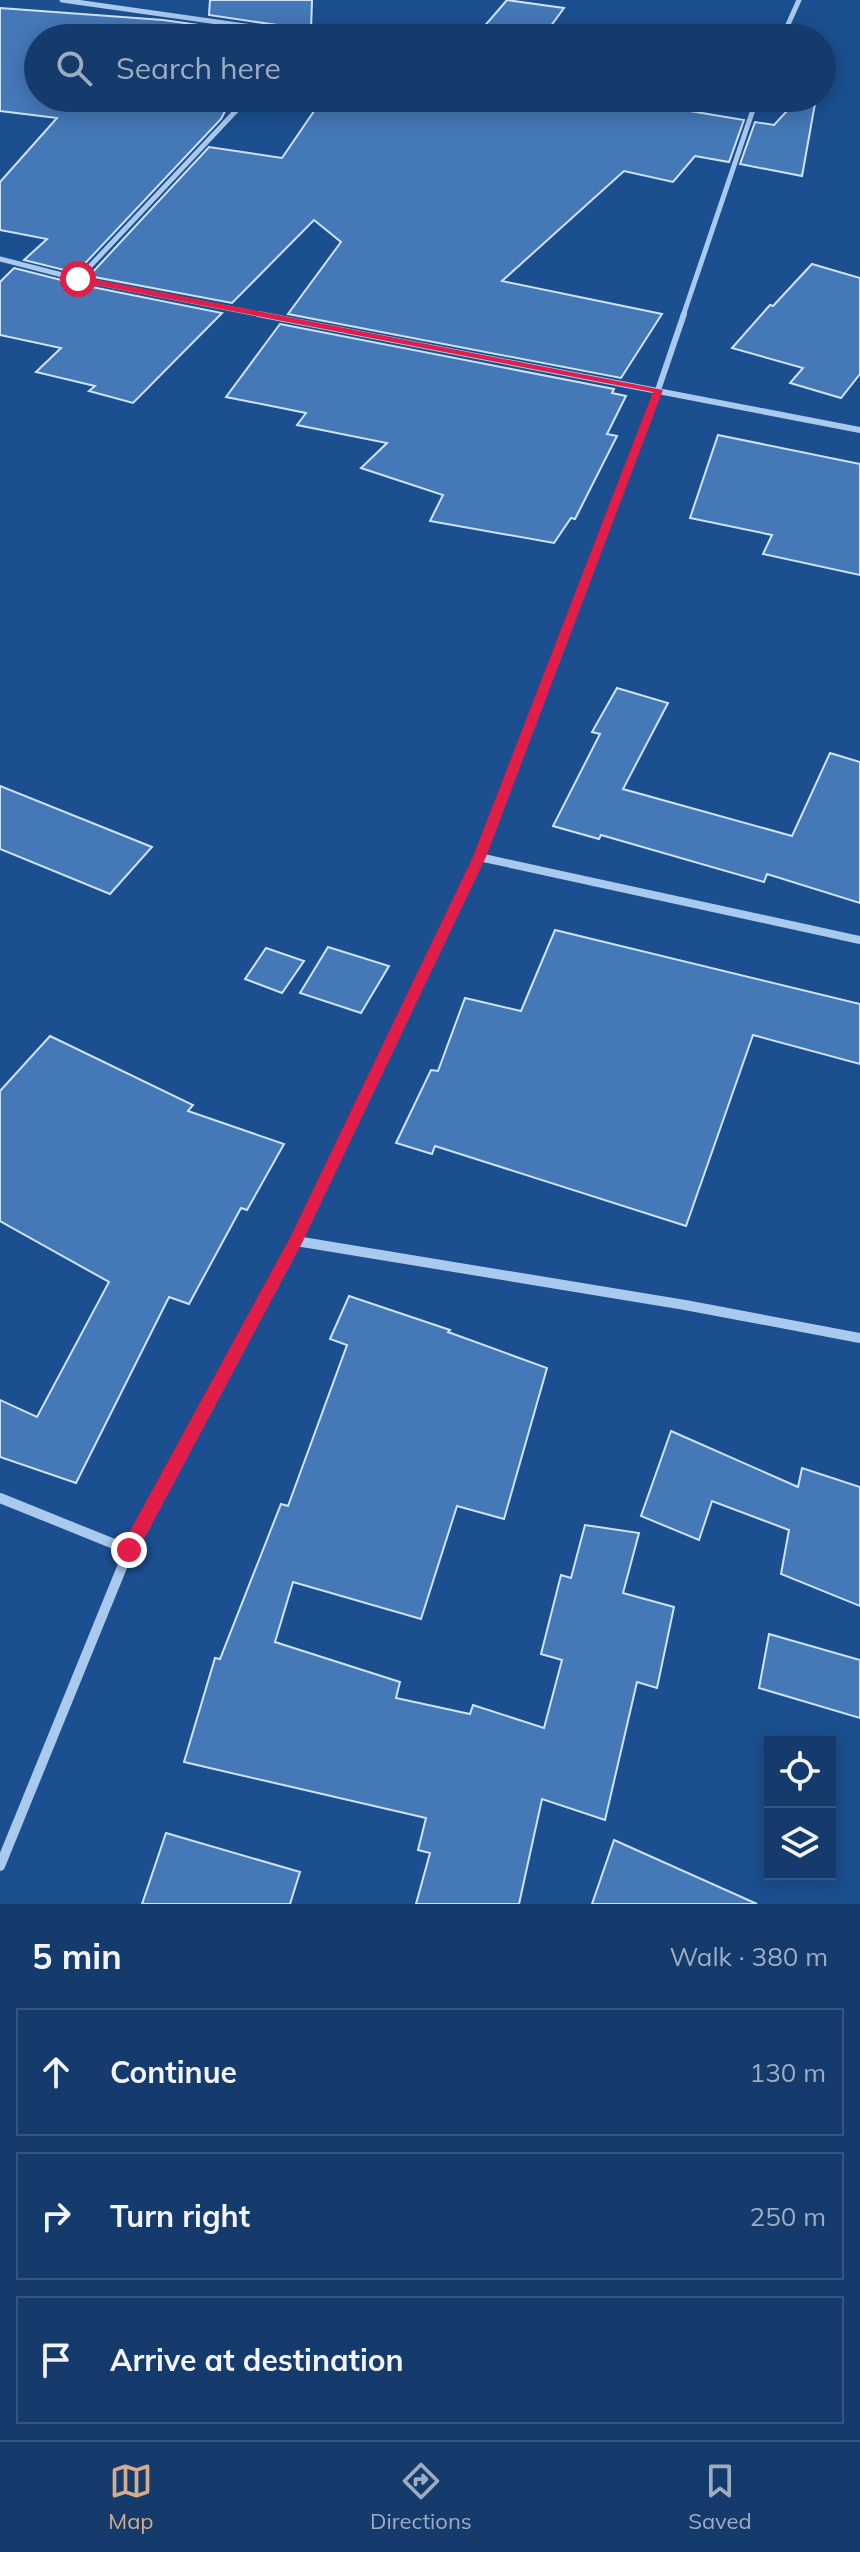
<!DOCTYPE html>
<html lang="en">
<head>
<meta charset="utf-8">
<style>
	:root { --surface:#143b6b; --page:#214673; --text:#f1f3f6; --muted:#9dadc1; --line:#33557e; --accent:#d6ab8b }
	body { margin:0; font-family:Mulish,sans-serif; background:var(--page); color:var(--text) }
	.controls { position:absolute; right:24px; bottom:24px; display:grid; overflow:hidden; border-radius:0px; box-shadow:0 4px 20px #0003 }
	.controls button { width:72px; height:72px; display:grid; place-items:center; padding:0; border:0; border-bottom:2px solid var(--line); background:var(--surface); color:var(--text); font:40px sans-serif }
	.stop { position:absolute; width:24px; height:24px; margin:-18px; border:6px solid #e11d48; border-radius:50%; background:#fff }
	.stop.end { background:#e11d48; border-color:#fff; box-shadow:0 2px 8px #0008 }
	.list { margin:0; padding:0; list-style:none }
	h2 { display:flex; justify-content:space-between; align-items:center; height:104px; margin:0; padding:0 32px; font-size:34px }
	h2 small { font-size:26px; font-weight:400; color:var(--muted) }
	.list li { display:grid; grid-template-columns:52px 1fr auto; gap:24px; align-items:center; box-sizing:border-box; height:128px; margin:0 16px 16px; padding:0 16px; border:2px solid var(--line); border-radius:0px }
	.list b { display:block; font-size:30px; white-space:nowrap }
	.list em { font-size:26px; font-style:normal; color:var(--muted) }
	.icon { flex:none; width:44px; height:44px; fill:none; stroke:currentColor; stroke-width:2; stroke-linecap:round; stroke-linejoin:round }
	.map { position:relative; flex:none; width:860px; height:1904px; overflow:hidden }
	.search { position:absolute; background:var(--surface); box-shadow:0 4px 20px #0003; left:24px; right:24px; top:24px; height:88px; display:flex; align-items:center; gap:20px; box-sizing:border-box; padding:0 28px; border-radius:44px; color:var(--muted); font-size:30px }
	.sheet { height:536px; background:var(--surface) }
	nav { display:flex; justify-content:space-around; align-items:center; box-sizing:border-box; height:112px; border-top:2px solid var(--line); background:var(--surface); font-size:22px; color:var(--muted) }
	nav a { display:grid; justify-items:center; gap:4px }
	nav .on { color:var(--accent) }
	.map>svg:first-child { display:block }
	.building { fill:#4478b7; stroke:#cfe3fa; stroke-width:2 }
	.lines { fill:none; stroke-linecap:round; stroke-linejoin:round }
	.minor-far3 { stroke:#a9c9ee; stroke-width:5 }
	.minor-far2 { stroke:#a9c9ee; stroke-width:6 }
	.minor-far1 { stroke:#a9c9ee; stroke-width:8 }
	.minor { stroke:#a9c9ee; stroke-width:10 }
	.route { fill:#e11d48 }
</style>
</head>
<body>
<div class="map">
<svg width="860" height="1904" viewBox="0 0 860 1904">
	<rect width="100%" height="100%" fill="#1b4f8f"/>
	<!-- building -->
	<g class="building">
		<path d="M 210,0 L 312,0 L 311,30 L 209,15 Z"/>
		<path d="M 507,0 L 564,8 L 542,38 L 475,37 Z"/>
		<path d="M 0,8 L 163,20 L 291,38 L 38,38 L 38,98 L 232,98 L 221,119 L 76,273 L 24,260 L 47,239 L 0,230 L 0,182 L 57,118 L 0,111 Z"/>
		<path d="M 323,98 L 535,98 L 586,105 L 592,98 L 679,98 L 672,108 L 744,120 L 729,162 L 695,156 L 673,182 L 624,171 L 502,281 L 662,314 L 621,378 L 288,314 L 341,242 L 314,220 L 232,303 L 89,276 L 209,147 L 282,158 Z"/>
		<path d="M 799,98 L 816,98 L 802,176 L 740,164 L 755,122 L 774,125 Z"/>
		<path d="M 812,264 L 860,278 L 860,374 L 841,398 L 790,383 L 803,368 L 732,348 L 770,305 L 773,306 Z"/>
		<path d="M 14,268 L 77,284 L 222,313 L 133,403 L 89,391 L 95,386 L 36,372 L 61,348 L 0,335 L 0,282 Z"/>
		<path d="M 280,324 L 614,389 L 612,393 L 626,396 L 607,434 L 617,436 L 575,519 L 571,518 L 554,543 L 430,521 L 443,495 L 361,468 L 387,443 L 297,425 L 306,413 L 226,397 Z"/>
		<path d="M 718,435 L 860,464 L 860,575 L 763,554 L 772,535 L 690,518 Z"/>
		<path d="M 617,688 L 668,703 L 623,789 L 792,836 L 830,753 L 860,762 L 860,903 L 767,874 L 764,882 L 601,835 L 599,839 L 553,826 L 600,734 L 592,732 Z"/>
		<path d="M 0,786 L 152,847 L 110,894 L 0,849 Z"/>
		<path d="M 555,930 L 860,1004 L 860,1064 L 753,1035 L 686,1226 L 435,1146 L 432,1154 L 396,1143 L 431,1070 L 438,1071 L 465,998 L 521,1011 Z"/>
		<path d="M 328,947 L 389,966 L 361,1013 L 300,993 Z"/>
		<path d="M 266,948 L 304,961 L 282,993 L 245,979 Z"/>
		<path d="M 50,1036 L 193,1105 L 188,1111 L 284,1144 L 247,1210 L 241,1208 L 189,1304 L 169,1297 L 76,1483 L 0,1457 L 0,1400 L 37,1417 L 109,1282 L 0,1221 L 0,1091 Z"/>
		<path d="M 349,1296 L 450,1330 L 448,1332 L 547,1368 L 504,1519 L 457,1506 L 421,1619 L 293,1582 L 275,1642 L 400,1682 L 396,1698 L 470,1714 L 473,1705 L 544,1728 L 562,1660 L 541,1654 L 561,1575 L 571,1578 L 585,1525 L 639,1533 L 623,1593 L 674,1607 L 657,1688 L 637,1682 L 605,1820 L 542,1799 L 519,1904 L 416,1904 L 430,1853 L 418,1850 L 426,1818 L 184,1762 L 215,1658 L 220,1659 L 281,1504 L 288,1506 L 347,1345 L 330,1339 Z"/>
		<path d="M 671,1431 L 798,1487 L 802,1468 L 860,1487 L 860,1606 L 781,1574 L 789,1530 L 712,1501 L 699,1540 L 641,1516 Z"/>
		<path d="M 769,1634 L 860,1660 L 860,1718 L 759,1688 Z"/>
		<path d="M 166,1833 L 300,1872 L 290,1904 L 142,1904 Z"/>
		<path d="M 614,1840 L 757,1904 L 592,1904 Z"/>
	</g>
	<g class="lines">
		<!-- minor-far3 -->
		<g class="minor-far3">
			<path d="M 62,0 L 330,38"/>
			<path d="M 782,38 L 799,0"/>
			<path d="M 0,259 L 78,279 L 268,316"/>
			<path d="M 78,279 L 248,98"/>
			<path d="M 683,316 L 757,98"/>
		</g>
		<!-- minor-far2 -->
		<g class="minor-far2">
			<path d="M 258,314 L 860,430"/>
			<path d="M 532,720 L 658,390 L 684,314"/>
		</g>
		<!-- minor-far1 -->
		<g class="minor-far1">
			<path d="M 479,857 L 860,940"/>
			<path d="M 297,1239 L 479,857 L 532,718"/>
		</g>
		<!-- minor -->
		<g class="minor">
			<path d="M 296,1241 L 685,1305 L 860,1338"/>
			<path d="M 0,1498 L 129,1550"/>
			<path d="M 0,1866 L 129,1550 L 298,1237"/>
		</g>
	</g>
	<!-- route -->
	<path class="route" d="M 78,276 L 663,390 L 486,857 L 301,1245 L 135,1556 L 129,1558 L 123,1556 L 121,1550 L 123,1544 L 291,1236 L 473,857 L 653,392 L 75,281 Z"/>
</svg>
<div class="controls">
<button><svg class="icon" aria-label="locate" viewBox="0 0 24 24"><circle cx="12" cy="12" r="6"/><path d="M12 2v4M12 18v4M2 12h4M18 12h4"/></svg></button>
<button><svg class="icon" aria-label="layers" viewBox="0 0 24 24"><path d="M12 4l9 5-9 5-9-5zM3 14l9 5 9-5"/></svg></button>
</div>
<div class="stop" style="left:78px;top:279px"></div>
<div class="stop end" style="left:129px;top:1550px"></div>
<div class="search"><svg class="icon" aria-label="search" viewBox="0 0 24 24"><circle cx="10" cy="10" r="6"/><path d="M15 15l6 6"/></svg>Search here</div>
</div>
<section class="sheet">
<h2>5 min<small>Walk · 380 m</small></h2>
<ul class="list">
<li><svg class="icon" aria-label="ahead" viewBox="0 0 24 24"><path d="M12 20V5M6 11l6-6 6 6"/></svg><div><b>Continue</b></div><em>130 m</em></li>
<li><svg class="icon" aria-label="right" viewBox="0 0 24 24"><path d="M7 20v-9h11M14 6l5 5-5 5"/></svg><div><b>Turn right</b></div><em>250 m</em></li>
<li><svg class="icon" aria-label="arrive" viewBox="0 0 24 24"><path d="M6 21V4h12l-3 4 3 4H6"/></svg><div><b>Arrive at destination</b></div></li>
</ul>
</section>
<nav>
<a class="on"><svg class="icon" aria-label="map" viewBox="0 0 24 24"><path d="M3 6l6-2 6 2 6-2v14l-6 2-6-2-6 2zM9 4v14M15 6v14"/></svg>Map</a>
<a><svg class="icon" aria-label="directions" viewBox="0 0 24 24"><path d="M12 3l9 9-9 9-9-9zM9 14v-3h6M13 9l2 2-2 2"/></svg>Directions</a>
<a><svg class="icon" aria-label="saved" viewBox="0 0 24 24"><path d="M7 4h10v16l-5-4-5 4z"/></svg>Saved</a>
</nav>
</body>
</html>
